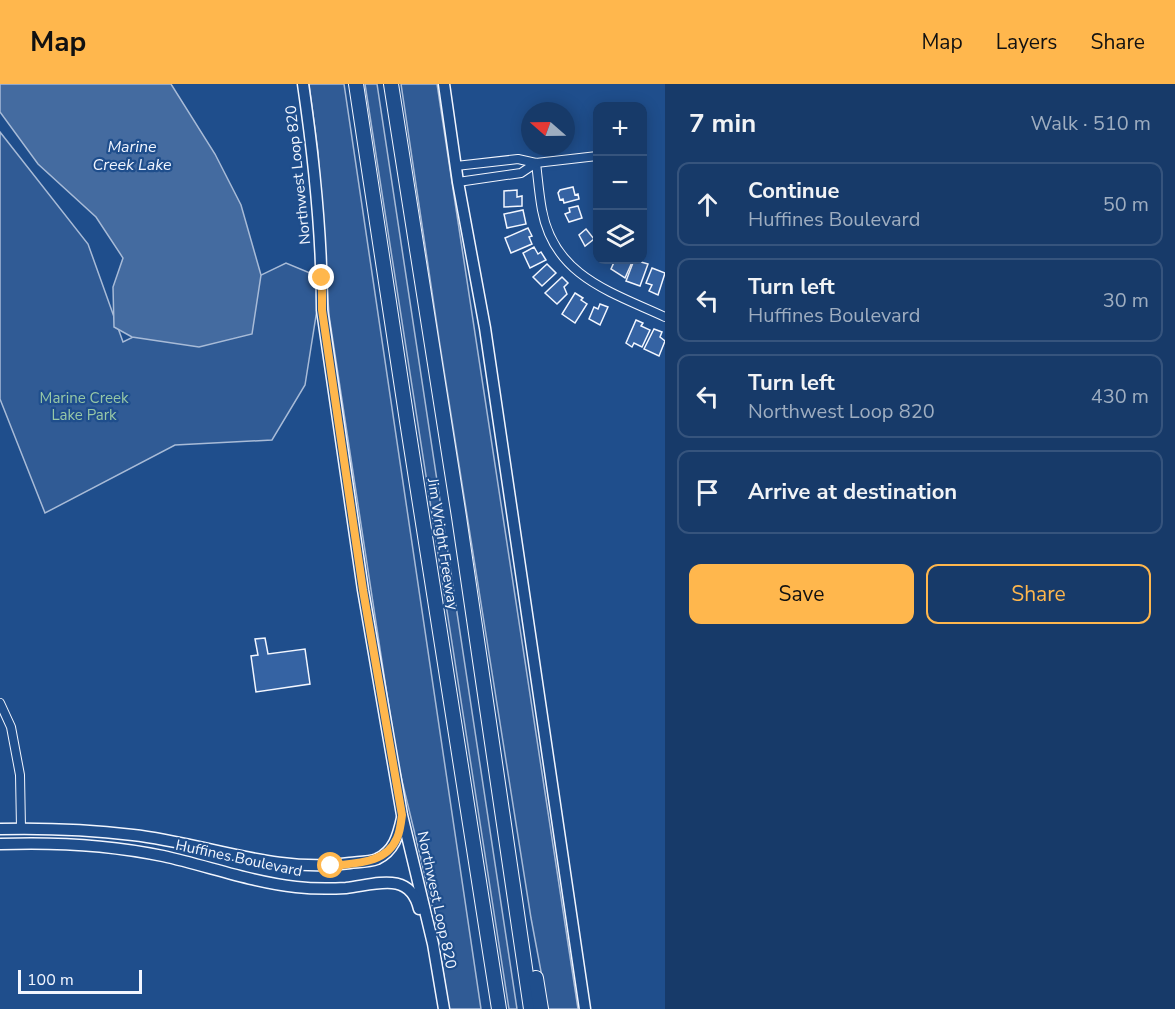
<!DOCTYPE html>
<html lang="en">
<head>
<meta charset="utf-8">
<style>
	:root { --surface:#173a69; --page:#244571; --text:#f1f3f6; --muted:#9eadc0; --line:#36547d; --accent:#ffb74d }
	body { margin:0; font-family:"Nunito Sans",sans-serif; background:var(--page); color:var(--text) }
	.controls { position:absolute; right:18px; top:18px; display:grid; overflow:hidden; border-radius:12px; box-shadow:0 3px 15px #0003 }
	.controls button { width:54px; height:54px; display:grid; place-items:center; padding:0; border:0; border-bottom:2px solid var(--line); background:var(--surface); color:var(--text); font:30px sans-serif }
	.compass { position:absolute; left:521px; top:18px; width:54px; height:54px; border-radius:50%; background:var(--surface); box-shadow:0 3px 15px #0003; rotate:290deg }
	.scale { position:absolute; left:18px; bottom:15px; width:124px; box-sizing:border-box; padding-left:6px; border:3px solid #f2f6ff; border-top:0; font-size:16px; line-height:21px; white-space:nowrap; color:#f2f6ff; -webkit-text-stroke:4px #1f4e8c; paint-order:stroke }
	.stop { position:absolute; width:18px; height:18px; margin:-14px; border:4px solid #ffb74d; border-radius:50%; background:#fff }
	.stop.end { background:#ffb74d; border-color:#fff; box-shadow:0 2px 6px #0008 }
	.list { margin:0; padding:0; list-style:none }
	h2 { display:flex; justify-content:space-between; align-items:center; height:78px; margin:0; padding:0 24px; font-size:26px }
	h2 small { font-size:20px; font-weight:400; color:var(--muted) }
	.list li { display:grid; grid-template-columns:39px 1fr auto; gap:18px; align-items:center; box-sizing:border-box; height:84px; margin:0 12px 12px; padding:0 12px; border:2px solid var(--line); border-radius:12px }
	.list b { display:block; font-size:22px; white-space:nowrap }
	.list p { margin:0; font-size:20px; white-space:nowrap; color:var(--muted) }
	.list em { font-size:20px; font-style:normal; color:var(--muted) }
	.actions { display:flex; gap:12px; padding:18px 24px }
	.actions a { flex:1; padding:14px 0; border:2px solid var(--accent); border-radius:12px; text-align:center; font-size:21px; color:var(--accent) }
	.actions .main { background:var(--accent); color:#111 }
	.icon { flex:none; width:33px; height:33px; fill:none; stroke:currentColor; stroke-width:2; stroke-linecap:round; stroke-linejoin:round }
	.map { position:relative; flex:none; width:665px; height:925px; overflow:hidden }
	header { display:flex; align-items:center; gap:36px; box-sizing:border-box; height:84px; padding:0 30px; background:var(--accent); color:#111 }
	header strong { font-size:28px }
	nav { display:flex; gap:33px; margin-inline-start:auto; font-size:21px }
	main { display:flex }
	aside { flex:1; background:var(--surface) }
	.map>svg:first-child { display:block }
	.built { fill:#305b95; stroke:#a8bbd7; stroke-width:1.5 }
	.water { fill:#446ba0; stroke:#a8bbd7; stroke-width:1.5 }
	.building { fill:#3563a3; stroke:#f2f6ff; stroke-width:1.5 }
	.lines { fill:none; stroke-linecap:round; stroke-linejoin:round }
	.street-casing { stroke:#f2f6ff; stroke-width:10 }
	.secondary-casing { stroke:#f2f6ff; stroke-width:13 }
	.highway-casing { stroke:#f2f6ff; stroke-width:16 }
	.street { stroke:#1f4e8c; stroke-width:8 }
	.secondary { stroke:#1f4e8c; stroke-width:10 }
	.highway { stroke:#1f4e8c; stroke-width:14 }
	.route { stroke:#ffb74d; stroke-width:8 }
	.labels { text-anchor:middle; stroke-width:4.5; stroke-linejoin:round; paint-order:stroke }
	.street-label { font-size:15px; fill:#f2f6ff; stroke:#1f4e8c }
	.park-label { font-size:15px; fill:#97c8a6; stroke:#1f4e8c }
	.water-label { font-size:16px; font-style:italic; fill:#f2f6ff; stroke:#1f4e8c }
</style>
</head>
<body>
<header>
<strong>Map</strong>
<nav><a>Map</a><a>Layers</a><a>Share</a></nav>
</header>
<main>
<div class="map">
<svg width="665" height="925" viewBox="0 0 665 925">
	<rect width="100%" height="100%" fill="#1f4e8c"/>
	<!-- built -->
	<g class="built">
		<path d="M 309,0 L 344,0 L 481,925 L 449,925 L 434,829 L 397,676 L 329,231 L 318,68 Z"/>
		<path d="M 365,0 L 377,0 L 517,925 L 509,925 Z"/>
		<path d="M 401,0 L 437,0 L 578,925 L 548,925 L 531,834 L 439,255 Z"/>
		<path d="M 0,48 L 88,160 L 123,258 L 286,179 L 322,194 L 305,301 L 272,356 L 175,361 L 45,429 L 0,315 Z"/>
	</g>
	<!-- water -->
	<path class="water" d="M 0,0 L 171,0 L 215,70 L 241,121 L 261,191 L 252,250 L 199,263 L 132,253 L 114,243 L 113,203 L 123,174 L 96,133 L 38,80 L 0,28 Z"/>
	<!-- building -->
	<g class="building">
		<path d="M 573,103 L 575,111 L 578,110 L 579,115 L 564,119 L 563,115 L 560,116 L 558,109 L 560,106 Z"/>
		<path d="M 517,106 L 517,113 L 522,112 L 522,122 L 504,123 L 504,107 Z"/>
		<path d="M 578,122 L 582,134 L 569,138 L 565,130 L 570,128 L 569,124 Z"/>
		<path d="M 523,126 L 526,140 L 507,144 L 504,130 Z"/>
		<path d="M 528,144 L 532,152 L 529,153 L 532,160 L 511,169 L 505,154 Z"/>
		<path d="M 586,145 L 594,155 L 585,162 L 579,151 Z"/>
		<path d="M 534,163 L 538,170 L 541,168 L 546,176 L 530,184 L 523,169 Z"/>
		<path d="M 615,176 L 633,176 L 625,194 L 611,185 Z"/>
		<path d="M 634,176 L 648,180 L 640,202 L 626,197 Z"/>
		<path d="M 547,180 L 556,189 L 542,202 L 533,193 Z"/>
		<path d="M 652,184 L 665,189 L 658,211 L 649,207 L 652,201 L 646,199 Z"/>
		<path d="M 562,193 L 568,199 L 564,203 L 567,210 L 557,220 L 545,209 Z"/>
		<path d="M 575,209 L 583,214 L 581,216 L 587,220 L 575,239 L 562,230 Z"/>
		<path d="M 600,220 L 608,223 L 600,241 L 589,235 L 594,223 L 598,225 Z"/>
		<path d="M 636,236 L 643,239 L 641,242 L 650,246 L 642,263 L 634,259 L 632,263 L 626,259 Z"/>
		<path d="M 654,245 L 662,248 L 660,253 L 665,257 L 659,272 L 644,265 Z"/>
		<path d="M 265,554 L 268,570 L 305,565 L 310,600 L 256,608 L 251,572 L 258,571 L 255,555 Z"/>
	</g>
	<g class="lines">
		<!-- street casing -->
		<g class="street-casing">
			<g id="street">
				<path d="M 536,79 C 538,95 539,110 542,126 C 554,192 611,208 665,233"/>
				<path d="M 456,82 L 518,75 L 536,79 L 597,72"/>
				<path d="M 458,98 L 521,89 L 536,79"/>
				<path d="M 0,619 L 11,643 L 20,691 L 21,744"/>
			</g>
		</g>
		<!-- secondary casing -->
		<g class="secondary-casing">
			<g id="secondary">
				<path d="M 303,0 C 314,75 322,150 322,226 L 363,506 L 402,731 L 433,860 L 444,925"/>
				<path d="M 444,0 L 458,98 L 485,244 L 585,925"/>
				<path d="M 0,745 C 42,744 91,746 133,751 C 205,759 276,790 350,779 C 358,778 369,778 377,775 C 394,767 398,752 402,734"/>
				<path d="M 0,760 C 54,758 110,761 163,772 C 208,782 251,798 296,803 C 313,805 329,805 346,804 C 374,801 410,786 419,825"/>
			</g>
		</g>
		<!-- highway casing -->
		<g class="highway-casing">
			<g id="highway">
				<path d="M 356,0 L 407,337 L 499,925"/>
				<path d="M 391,0 L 459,433 L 531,925"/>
				<path d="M 536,894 L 541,925"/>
			</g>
		</g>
		<!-- street -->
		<use href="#street" class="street"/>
		<!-- secondary -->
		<use href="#secondary" class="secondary"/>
		<!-- highway -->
		<use href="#highway" class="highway"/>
	</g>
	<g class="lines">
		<!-- route -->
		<path class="route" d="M 322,194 L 322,226 L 363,506 L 402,731 C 401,739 400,748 397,754 C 386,780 355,779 331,782"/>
	</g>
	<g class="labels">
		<!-- street labels -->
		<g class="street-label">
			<text transform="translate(298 91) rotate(-96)" y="5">Northwest Loop 820</text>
			<text transform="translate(443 460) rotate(81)" y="5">Jim Wright Freeway</text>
			<text transform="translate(239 774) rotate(12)" y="5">Huffines Boulevard</text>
			<text transform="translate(437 816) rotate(78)" y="5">Northwest Loop 820</text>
		</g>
		<!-- park labels -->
		<g class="park-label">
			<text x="84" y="319">Marine Creek<tspan x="84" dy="17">Lake Park</tspan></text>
		</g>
		<!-- water labels -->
		<g class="water-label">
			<text x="132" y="68">Marine<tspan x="132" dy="18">Creek Lake</tspan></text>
		</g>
	</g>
</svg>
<div class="controls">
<button>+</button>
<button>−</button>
<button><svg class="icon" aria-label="layers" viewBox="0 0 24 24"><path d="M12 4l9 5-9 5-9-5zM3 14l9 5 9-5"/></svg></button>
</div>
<svg class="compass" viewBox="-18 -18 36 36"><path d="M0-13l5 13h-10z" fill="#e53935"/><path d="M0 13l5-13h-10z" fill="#9eadc0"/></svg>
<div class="scale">100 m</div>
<div class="stop" style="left:331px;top:782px"></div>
<div class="stop end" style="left:322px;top:194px"></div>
</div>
<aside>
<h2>7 min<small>Walk · 510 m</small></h2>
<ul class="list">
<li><svg class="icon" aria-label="ahead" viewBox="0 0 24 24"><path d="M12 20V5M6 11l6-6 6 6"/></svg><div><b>Continue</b><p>Huffines Boulevard</p></div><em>50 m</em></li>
<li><svg class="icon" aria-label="left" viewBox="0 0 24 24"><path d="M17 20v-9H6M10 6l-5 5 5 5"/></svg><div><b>Turn left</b><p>Huffines Boulevard</p></div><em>30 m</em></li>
<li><svg class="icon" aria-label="left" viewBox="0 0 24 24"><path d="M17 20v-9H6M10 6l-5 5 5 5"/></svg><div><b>Turn left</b><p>Northwest Loop 820</p></div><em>430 m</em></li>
<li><svg class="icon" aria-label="arrive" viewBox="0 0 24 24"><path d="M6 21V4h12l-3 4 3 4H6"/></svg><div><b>Arrive at destination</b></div></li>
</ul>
<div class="actions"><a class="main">Save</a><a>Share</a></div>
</aside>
</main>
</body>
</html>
